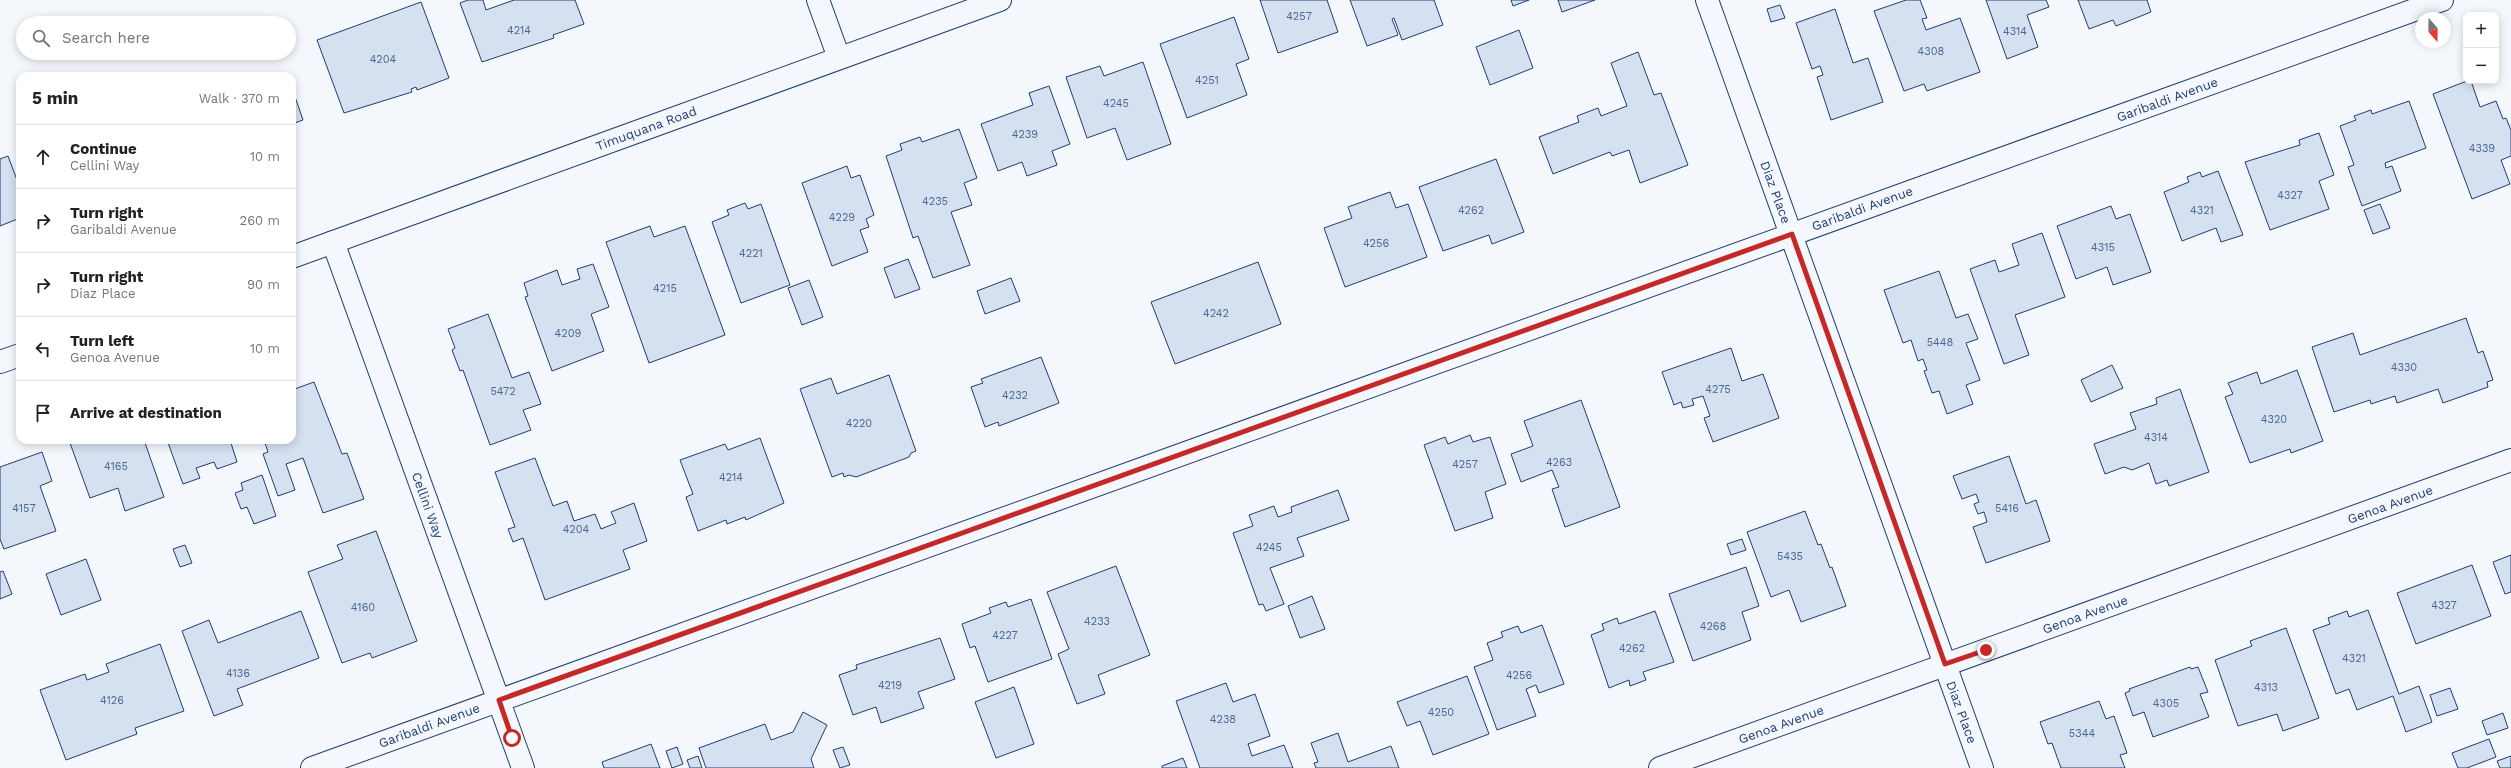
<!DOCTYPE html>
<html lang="en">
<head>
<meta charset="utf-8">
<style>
	:root { --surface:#fff; --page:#f2f2f2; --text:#202124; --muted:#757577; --line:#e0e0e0 }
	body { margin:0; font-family:"Work Sans",sans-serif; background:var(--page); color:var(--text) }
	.controls { position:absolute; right:12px; top:12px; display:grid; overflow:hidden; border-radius:8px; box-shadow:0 2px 10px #0003 }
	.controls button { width:36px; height:36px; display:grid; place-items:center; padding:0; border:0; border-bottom:1px solid var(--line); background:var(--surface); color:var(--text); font:20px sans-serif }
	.compass { position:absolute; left:2415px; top:12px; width:36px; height:36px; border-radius:50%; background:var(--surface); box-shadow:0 2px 10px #0003; rotate:160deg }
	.stop { position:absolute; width:12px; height:12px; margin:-9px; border:3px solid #c62828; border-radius:50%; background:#fff }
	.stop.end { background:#c62828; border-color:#fff; box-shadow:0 1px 4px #0008 }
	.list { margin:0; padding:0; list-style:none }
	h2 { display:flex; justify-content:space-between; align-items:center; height:52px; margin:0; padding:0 16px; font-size:17px }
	h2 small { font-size:13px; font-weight:400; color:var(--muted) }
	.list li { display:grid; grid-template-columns:26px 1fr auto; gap:12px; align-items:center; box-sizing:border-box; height:64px; padding:0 16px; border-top:1px solid var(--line) }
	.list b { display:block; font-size:15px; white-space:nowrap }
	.list p { margin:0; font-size:13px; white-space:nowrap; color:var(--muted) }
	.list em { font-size:13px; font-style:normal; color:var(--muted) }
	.icon { flex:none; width:22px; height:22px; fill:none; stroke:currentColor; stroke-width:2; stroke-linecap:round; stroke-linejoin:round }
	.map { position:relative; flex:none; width:2511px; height:768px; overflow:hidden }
	.search { position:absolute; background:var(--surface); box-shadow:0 2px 10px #0003; left:16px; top:16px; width:280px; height:44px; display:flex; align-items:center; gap:10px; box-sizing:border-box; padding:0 14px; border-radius:22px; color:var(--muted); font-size:15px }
	.panel { position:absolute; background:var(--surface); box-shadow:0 2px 10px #0003; left:16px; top:72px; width:280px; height:372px; border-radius:12px }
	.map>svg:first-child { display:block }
	.building { fill:#d5e0f0; stroke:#1d3f73 }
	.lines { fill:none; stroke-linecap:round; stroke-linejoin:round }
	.minor-casing { stroke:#1d3f73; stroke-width:24 }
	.minor { stroke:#f4f7fb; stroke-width:22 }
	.route { stroke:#c62828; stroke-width:5 }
	.labels { text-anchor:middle; stroke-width:3; stroke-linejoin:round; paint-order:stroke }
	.number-label { font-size:11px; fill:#4b6792 }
	.street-label { font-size:13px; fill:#1d3f73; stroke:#f4f7fb }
</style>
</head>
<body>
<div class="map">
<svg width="2511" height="768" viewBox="0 0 2511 768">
	<rect width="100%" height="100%" fill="#f4f7fb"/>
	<!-- building -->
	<g class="building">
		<path d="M 468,0 L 483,0 L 486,10 L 514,0 L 575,0 L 584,24 L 553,35 L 554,38 L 482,62 L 460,3 Z"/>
		<path d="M 1260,0 L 1327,0 L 1338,32 L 1278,53 Z"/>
		<path d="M 1350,0 L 1434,0 L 1443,25 L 1402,40 L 1394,18 L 1392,19 L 1398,35 L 1367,46 Z"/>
		<path d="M 1511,0 L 1529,0 L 1513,6 Z"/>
		<path d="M 1558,0 L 1595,0 L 1562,12 Z"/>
		<path d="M 1906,0 L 1920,0 L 1927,18 L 1922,19 L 1926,30 L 1960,18 L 1980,72 L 1927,91 L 1924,84 L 1904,91 L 1874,11 Z"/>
		<path d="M 1986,0 L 2046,0 L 2049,7 L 2027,15 L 2038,47 L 2007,59 Z"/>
		<path d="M 2078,0 L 2147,0 L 2151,12 L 2116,26 L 2113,20 L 2089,29 Z"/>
		<path d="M 421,2 L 449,78 L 417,90 L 416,87 L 411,89 L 412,92 L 344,113 L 317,40 Z"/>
		<path d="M 1780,5 L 1785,18 L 1771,22 L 1767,9 Z"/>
		<path d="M 1835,9 L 1853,63 L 1868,58 L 1883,102 L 1831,120 L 1817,77 L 1823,75 L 1820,66 L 1812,69 L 1796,23 Z"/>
		<path d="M 1234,17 L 1249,59 L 1236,64 L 1247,95 L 1187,118 L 1160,44 Z"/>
		<path d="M 1519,30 L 1533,68 L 1490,85 L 1476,47 Z"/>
		<path d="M 1638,52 L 1654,95 L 1661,93 L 1688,165 L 1640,183 L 1629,150 L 1612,156 L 1610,152 L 1553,174 L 1539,137 L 1579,122 L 1577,116 L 1598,108 L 1601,116 L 1627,106 L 1611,63 Z"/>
		<path d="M 1143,62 L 1171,144 L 1127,160 L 1115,128 L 1087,138 L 1066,77 L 1100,66 L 1104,76 Z"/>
		<path d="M 2467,81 L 2471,81 L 2480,107 L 2496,101 L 2503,119 L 2506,118 L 2511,130 L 2511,156 L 2501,160 L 2510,184 L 2472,199 L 2433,94 Z"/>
		<path d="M 1049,86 L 1070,144 L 1052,151 L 1057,165 L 1027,176 L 1022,162 L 998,171 L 981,124 L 1033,105 L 1029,93 Z"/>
		<path d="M 292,88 L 303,120 L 292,124 Z"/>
		<path d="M 2409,101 L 2426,148 L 2385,163 L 2386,168 L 2392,166 L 2401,191 L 2362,206 L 2348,167 L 2354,165 L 2340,126 L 2356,120 L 2354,116 L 2371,110 L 2372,114 Z"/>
		<path d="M 959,129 L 977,178 L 964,183 L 972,205 L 951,212 L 970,265 L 933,278 L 918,236 L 913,238 L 886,156 L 902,150 L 900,144 L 920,137 L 922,142 Z"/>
		<path d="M 2319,133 L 2334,175 L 2319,181 L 2329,209 L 2270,230 L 2245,162 L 2300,145 L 2299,140 Z"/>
		<path d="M 8,156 L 20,188 L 20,218 L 0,226 L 0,159 Z"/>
		<path d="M 1496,159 L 1524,232 L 1492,244 L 1489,235 L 1443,251 L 1419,187 Z"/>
		<path d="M 847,166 L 851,178 L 860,175 L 874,215 L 866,219 L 869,227 L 860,230 L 868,252 L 832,266 L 802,183 Z"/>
		<path d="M 2218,171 L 2243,235 L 2221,242 L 2216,228 L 2182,241 L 2164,192 L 2189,182 L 2187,177 L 2200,172 L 2202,177 Z"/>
		<path d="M 1390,192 L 1396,208 L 1408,204 L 1427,257 L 1345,287 L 1324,228 L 1352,218 L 1348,207 Z"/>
		<path d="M 745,203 L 748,209 L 761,204 L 790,285 L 741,303 L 712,222 L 729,215 L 727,210 Z"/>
		<path d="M 2380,204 L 2390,228 L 2373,234 L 2364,210 Z"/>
		<path d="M 2111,206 L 2116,219 L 2130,214 L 2151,272 L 2113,285 L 2107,267 L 2076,279 L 2057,226 Z"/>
		<path d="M 650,226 L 654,237 L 685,226 L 725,335 L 649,363 L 606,242 Z"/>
		<path d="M 2042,233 L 2065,297 L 2015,315 L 2029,355 L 2004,364 L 1970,269 L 1995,260 L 1999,272 L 2019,265 L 2012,244 Z"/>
		<path d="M 908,259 L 920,289 L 895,298 L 884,268 Z"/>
		<path d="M 1258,262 L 1281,324 L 1175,364 L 1151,302 Z"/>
		<path d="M 593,264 L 609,307 L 591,314 L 604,351 L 552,371 L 525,297 L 528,296 L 524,283 L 557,270 L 562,285 L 580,279 L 577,269 Z"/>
		<path d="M 1939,271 L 1956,318 L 1968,314 L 1978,339 L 1966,343 L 1980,380 L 1966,385 L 1973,404 L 1947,414 L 1939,391 L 1932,393 L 1924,371 L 1927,370 L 1923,359 L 1918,361 L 1911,340 L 1903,343 L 1884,290 Z"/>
		<path d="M 1011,278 L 1020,301 L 985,314 L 977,291 Z"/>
		<path d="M 809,280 L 823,317 L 802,325 L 788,288 Z"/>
		<path d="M 488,314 L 512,378 L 529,372 L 541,404 L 523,410 L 531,430 L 490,445 L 463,370 L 460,371 L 452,350 L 455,348 L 448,329 Z"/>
		<path d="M 2466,318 L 2478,353 L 2483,351 L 2493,380 L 2487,382 L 2488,387 L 2443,403 L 2438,389 L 2397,403 L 2395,396 L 2371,404 L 2370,400 L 2334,412 L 2312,347 L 2353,333 L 2360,355 Z"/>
		<path d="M 1731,348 L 1742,381 L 1763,374 L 1779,418 L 1713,442 L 1704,418 L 1710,416 L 1703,396 L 1692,399 L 1694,405 L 1683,408 L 1681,402 L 1674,405 L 1662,372 Z"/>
		<path d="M 1041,357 L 1059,403 L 999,426 L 998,422 L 985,427 L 971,387 L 983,383 L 981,379 Z"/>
		<path d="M 2112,365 L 2123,388 L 2091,402 L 2081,380 Z"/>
		<path d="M 2297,370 L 2323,441 L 2291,453 L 2290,449 L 2250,463 L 2225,397 L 2233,394 L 2228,383 L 2257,372 L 2261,384 Z"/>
		<path d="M 889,375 L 916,451 L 911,453 L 909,457 L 856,477 L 849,475 L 844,477 L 843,473 L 832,477 L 800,389 L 831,378 L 837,394 Z"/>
		<path d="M 314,382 L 342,454 L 347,453 L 364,499 L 323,513 L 303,458 L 286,464 L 295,490 L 278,496 L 263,454 L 268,452 L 264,440 L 292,440 L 292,390 Z"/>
		<path d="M 2180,389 L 2209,472 L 2169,486 L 2167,480 L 2156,484 L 2149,463 L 2132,470 L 2124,467 L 2105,474 L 2094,444 L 2136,429 L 2130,413 L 2157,404 L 2156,398 Z"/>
		<path d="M 1581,400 L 1620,507 L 1565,527 L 1552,489 L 1559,487 L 1552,470 L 1521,482 L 1511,454 L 1533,446 L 1524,421 Z"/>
		<path d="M 1470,435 L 1473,442 L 1490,437 L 1506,484 L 1485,492 L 1493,518 L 1455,531 L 1424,445 L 1445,437 L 1448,444 Z"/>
		<path d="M 760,438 L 784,503 L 746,520 L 745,517 L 727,524 L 726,520 L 698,531 L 686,497 L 693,494 L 680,460 L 725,444 L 728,450 Z"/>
		<path d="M 79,440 L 144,440 L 164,497 L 125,511 L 118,488 L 90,498 L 70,443 Z"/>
		<path d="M 167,440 L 230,440 L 237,462 L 217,469 L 214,462 L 196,468 L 200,478 L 183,484 Z"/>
		<path d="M 42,452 L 52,481 L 40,486 L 56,531 L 4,549 L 0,539 L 0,467 Z"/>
		<path d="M 2009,456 L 2026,504 L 2036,500 L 2050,541 L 1986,563 L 1973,527 L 1987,522 L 1984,512 L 1978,514 L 1974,504 L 1979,502 L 1976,494 L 1962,499 L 1953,476 Z"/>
		<path d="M 535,458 L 553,506 L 567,501 L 574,521 L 595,514 L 601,529 L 616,523 L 611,512 L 634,503 L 647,541 L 623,550 L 630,569 L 545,600 L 523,538 L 513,542 L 508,529 L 515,527 L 495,472 Z"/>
		<path d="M 262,475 L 276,516 L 254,524 L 247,507 L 241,509 L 235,493 L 243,490 L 241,483 Z"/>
		<path d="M 1338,490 L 1349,520 L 1297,538 L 1304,556 L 1270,568 L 1284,604 L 1266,611 L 1263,604 L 1259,605 L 1233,533 L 1253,526 L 1249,515 L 1274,506 L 1278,517 L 1292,512 L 1291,507 Z"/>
		<path d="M 1805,511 L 1818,545 L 1821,544 L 1830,568 L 1832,567 L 1846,606 L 1801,622 L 1789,590 L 1771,597 L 1747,532 Z"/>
		<path d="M 376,531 L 417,641 L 372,658 L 370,653 L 342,663 L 308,572 L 343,559 L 337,545 Z"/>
		<path d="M 1742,539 L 1746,550 L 1731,555 L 1727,544 Z"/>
		<path d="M 185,545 L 192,563 L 180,567 L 173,549 Z"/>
		<path d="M 2511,555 L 2511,592 L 2505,594 L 2493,562 Z"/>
		<path d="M 86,559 L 101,600 L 61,615 L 46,574 Z"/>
		<path d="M 2472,565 L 2491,616 L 2416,644 L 2397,593 Z"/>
		<path d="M 1116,566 L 1150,655 L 1098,675 L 1105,694 L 1077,704 L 1058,654 L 1069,649 L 1047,592 Z"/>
		<path d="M 1746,567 L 1759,606 L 1742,612 L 1751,640 L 1693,661 L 1669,594 Z"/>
		<path d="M 3,571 L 12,594 L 0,599 L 0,572 Z"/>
		<path d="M 1312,596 L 1325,629 L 1300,638 L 1288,606 Z"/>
		<path d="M 1031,599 L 1052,659 L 988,682 L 975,646 L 970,648 L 962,624 L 991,613 L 989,608 L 1006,602 L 1008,607 Z"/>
		<path d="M 2368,610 L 2399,694 L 2419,686 L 2432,722 L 2406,732 L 2393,696 L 2357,710 L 2349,689 L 2336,694 L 2313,630 L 2330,624 L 2328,618 L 2347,611 L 2349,617 Z"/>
		<path d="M 301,611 L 319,658 L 237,689 L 243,705 L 214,716 L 182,631 L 209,620 L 218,643 Z"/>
		<path d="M 1655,611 L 1674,662 L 1643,672 L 1646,680 L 1630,686 L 1629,680 L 1609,688 L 1591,635 L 1604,630 L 1602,624 L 1617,618 L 1619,624 Z"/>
		<path d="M 1542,625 L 1564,684 L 1539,693 L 1536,685 L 1526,689 L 1536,716 L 1497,730 L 1474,667 L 1493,660 L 1487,643 L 1503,637 L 1501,632 L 1518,626 L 1521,633 Z"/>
		<path d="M 2286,628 L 2319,718 L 2283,731 L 2277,714 L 2238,726 L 2215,660 L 2252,646 L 2250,641 Z"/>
		<path d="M 940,638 L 955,679 L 918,692 L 924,708 L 881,723 L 876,707 L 853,715 L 839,675 L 857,669 L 856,665 Z"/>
		<path d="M 160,644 L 184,711 L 135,728 L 137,734 L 66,760 L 40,690 L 85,674 L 87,680 L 109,672 L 106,664 Z"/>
		<path d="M 2190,667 L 2191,669 L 2198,667 L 2208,692 L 2200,694 L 2209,717 L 2153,737 L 2144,712 L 2133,716 L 2125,693 L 2130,691 L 2129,689 Z"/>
		<path d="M 1467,676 L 1489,734 L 1433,755 L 1420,721 L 1407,726 L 1397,702 Z"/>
		<path d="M 1226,683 L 1233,702 L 1255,694 L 1270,736 L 1248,744 L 1252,756 L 1284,745 L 1293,768 L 1200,768 L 1176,701 Z"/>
		<path d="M 1014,687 L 1034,744 L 996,758 L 975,702 Z"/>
		<path d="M 2450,688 L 2458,709 L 2437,716 L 2430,695 Z"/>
		<path d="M 2099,701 L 2106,719 L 2114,716 L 2127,753 L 2120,755 L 2125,768 L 2061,768 L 2052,743 L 2048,744 L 2040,722 Z"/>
		<path d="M 803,712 L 827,725 L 811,759 L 814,768 L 706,768 L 699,748 L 765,724 L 771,740 L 793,732 Z"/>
		<path d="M 2503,713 L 2508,728 L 2487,735 L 2482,721 Z"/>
		<path d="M 1338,733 L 1348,762 L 1391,746 L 1399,768 L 1316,768 L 1314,763 L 1318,762 L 1311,743 Z"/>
		<path d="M 2489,739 L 2496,757 L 2467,768 L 2458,768 L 2452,753 Z"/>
		<path d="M 651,744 L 660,768 L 604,768 L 602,762 Z"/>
		<path d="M 677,747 L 683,764 L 672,768 L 666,751 Z"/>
		<path d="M 843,747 L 850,765 L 840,768 L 833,750 Z"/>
		<path d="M 698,756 L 702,768 L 690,768 L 687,760 Z"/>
		<path d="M 2511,756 L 2511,768 L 2500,768 L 2497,761 Z"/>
		<path d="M 1183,758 L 1187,768 L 1162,768 L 1162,766 Z"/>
	</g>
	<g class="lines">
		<!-- minor casing -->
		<g class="minor-casing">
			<g id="minor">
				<path d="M 818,0 L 839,58"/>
				<path d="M 1707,0 L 1982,768"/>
				<path d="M 333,242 L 523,768"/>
				<path d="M 292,257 L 1000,0"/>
				<path d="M 0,362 L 20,355"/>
				<path d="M 312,768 L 2442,0"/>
				<path d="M 1660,768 L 2511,460"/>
			</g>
		</g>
		<!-- minor -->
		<use href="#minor" class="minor"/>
	</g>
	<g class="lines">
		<!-- route -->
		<path class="route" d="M 512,738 L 499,700 L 1792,234 L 1945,664 L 1986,650"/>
	</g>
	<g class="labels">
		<!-- number labels -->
		<g class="number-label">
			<text x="1299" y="20">4257</text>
			<text x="519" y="34">4214</text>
			<text x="2015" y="35">4314</text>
			<text x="1931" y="55">4308</text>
			<text x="383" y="63">4204</text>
			<text x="1207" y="84">4251</text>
			<text x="1116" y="107">4245</text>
			<text x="1025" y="138">4239</text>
			<text x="2482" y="152">4339</text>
			<text x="2290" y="199">4327</text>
			<text x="935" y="205">4235</text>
			<text x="1471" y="214">4262</text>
			<text x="2202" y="214">4321</text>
			<text x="842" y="221">4229</text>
			<text x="1376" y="247">4256</text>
			<text x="2103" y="251">4315</text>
			<text x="751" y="257">4221</text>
			<text x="665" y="292">4215</text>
			<text x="1216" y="317">4242</text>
			<text x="568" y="337">4209</text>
			<text x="1940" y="346">5448</text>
			<text x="2404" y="371">4330</text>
			<text x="1718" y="393">4275</text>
			<text x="503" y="395">5472</text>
			<text x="1015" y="399">4232</text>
			<text x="2274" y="423">4320</text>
			<text x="859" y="427">4220</text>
			<text x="2156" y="441">4314</text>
			<text x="1559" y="466">4263</text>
			<text x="1465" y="468">4257</text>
			<text x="116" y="470">4165</text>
			<text x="731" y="481">4214</text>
			<text x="24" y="512">4157</text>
			<text x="2007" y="512">5416</text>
			<text x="576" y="533">4204</text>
			<text x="1269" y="551">4245</text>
			<text x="1790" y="560">5435</text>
			<text x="2444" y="609">4327</text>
			<text x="363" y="611">4160</text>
			<text x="1097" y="625">4233</text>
			<text x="1713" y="630">4268</text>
			<text x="1005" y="639">4227</text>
			<text x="1632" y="652">4262</text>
			<text x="2354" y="662">4321</text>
			<text x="238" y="677">4136</text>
			<text x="1519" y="679">4256</text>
			<text x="890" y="689">4219</text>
			<text x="2266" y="691">4313</text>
			<text x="112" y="704">4126</text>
			<text x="2166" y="707">4305</text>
			<text x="1441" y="716">4250</text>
			<text x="1223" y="723">4238</text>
			<text x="2082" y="737">5344</text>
		</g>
		<!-- street labels -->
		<g class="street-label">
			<text transform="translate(2167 99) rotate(-20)" y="5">Garibaldi Avenue</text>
			<text transform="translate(646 128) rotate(-20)" y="5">Timuquana Road</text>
			<text transform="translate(1776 192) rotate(70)" y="5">Diaz Place</text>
			<text transform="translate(1862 208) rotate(-20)" y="5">Garibaldi Avenue</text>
			<text transform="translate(2390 504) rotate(-20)" y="5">Genoa Avenue</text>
			<text transform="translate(428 505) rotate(70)" y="5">Cellini Way</text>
			<text transform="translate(2085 614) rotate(-20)" y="5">Genoa Avenue</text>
			<text transform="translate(1962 712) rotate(70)" y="5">Diaz Place</text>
			<text transform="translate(1781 724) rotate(-20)" y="5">Genoa Avenue</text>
			<text transform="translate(429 725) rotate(-20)" y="5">Garibaldi Avenue</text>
		</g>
	</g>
</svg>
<div class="controls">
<button>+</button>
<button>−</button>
</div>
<svg class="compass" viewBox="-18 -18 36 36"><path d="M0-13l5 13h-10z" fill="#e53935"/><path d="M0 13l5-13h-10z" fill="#757577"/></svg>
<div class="stop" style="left:512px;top:738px"></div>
<div class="stop end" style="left:1986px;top:650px"></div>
<div class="search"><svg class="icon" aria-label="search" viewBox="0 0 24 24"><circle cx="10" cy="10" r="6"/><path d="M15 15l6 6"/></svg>Search here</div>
<section class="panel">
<h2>5 min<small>Walk · 370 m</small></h2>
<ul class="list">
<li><svg class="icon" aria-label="ahead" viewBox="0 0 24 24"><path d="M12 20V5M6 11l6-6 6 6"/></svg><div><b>Continue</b><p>Cellini Way</p></div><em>10 m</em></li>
<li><svg class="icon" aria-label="right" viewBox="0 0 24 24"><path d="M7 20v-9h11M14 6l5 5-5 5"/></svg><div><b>Turn right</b><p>Garibaldi Avenue</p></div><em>260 m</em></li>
<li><svg class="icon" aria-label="right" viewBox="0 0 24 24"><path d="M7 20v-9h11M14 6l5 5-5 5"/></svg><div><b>Turn right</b><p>Diaz Place</p></div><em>90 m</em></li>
<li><svg class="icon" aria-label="left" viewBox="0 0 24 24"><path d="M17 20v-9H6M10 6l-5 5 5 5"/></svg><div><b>Turn left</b><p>Genoa Avenue</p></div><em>10 m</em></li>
<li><svg class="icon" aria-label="arrive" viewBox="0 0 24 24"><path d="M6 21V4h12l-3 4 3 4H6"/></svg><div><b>Arrive at destination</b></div></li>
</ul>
</section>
</div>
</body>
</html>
